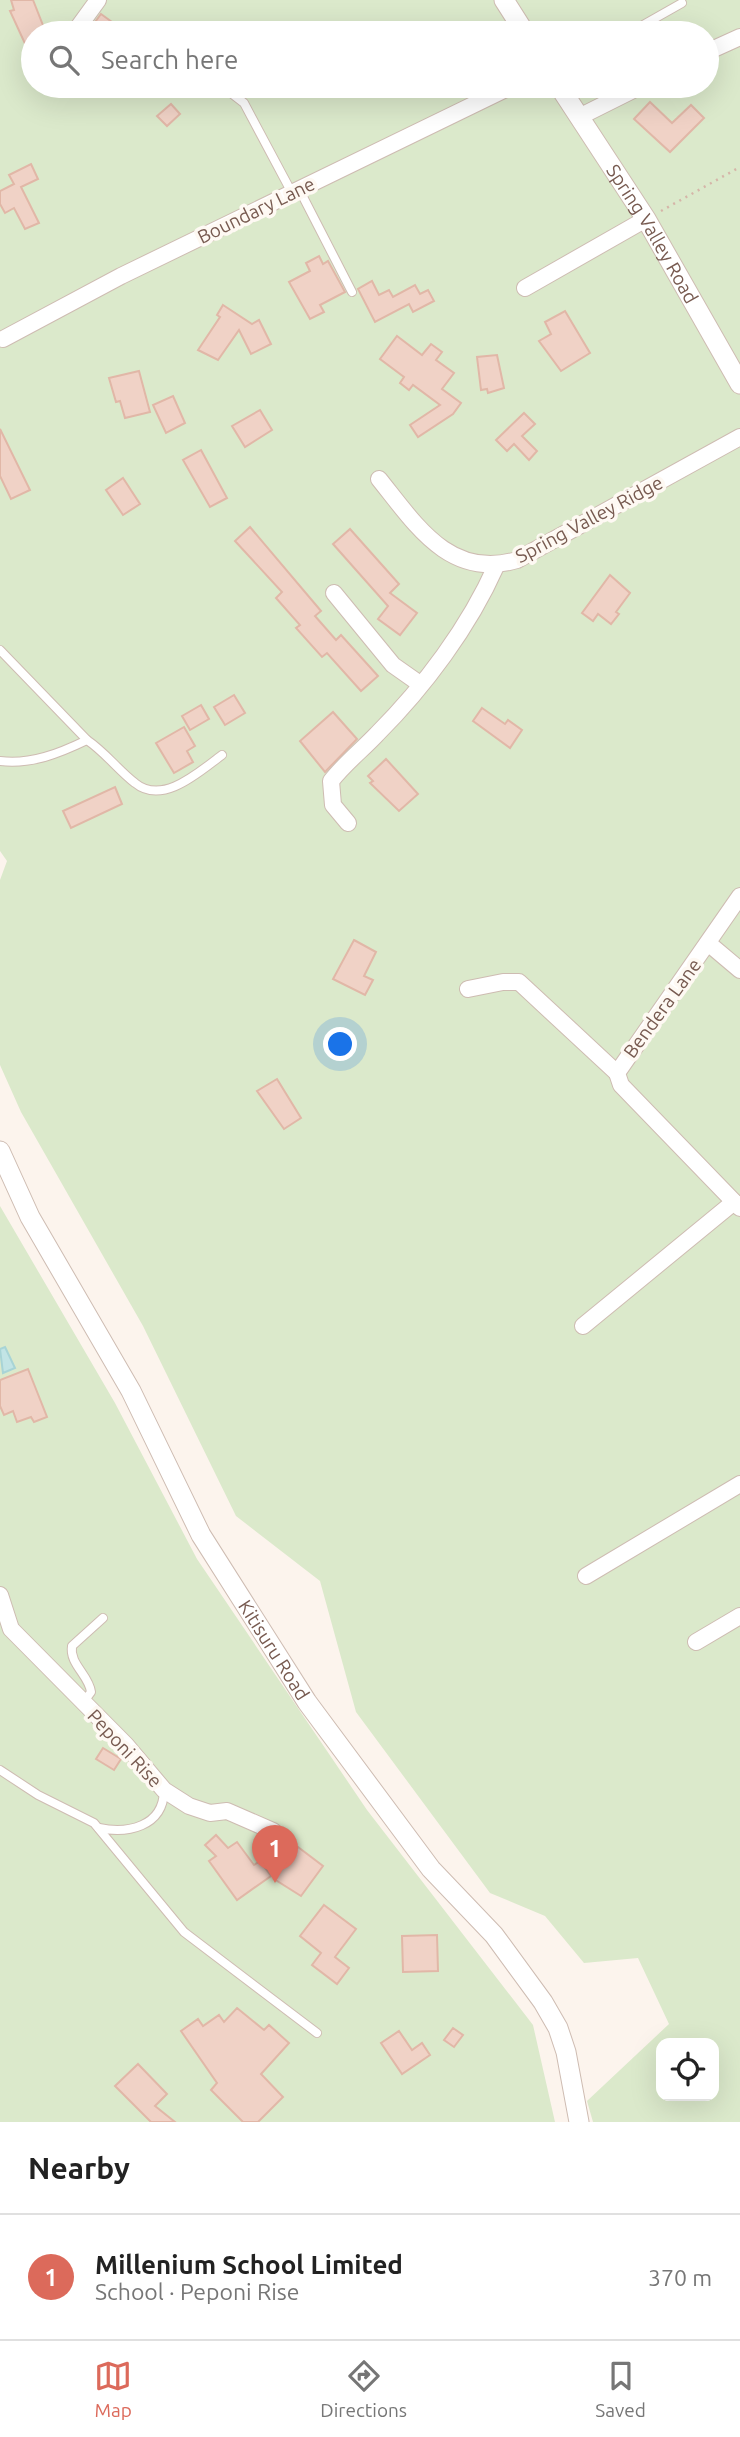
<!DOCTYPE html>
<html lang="en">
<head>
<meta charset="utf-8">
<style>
	:root { --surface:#fff; --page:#f6f6f6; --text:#222; --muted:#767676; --line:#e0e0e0; --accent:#dc6a5b }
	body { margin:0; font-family:Ubuntu,sans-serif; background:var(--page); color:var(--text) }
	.controls { position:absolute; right:21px; bottom:21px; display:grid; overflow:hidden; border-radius:14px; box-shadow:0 7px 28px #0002 }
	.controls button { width:63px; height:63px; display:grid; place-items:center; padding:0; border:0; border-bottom:2px solid var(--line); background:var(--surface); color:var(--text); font:35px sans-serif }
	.you { position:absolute; left:341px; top:1045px; width:24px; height:24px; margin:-18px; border:5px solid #fff; border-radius:50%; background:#1a73e8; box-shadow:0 0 0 10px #1a73e833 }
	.badge { display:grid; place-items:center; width:46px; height:46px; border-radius:50%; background:var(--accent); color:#fff; font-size:23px; font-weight:700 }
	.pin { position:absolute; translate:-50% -58px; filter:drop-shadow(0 2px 4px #0008) }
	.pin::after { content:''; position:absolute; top:37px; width:24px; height:21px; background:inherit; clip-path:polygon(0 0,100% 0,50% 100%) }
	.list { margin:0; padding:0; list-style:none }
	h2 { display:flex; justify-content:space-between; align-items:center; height:91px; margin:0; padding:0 28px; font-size:30px }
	h2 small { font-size:23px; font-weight:400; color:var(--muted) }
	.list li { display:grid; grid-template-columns:46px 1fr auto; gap:21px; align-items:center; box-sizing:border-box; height:126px; padding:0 28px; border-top:2px solid var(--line) }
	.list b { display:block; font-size:26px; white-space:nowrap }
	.list p { margin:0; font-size:23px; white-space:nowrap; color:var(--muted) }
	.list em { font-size:23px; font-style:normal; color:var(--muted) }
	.icon { flex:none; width:38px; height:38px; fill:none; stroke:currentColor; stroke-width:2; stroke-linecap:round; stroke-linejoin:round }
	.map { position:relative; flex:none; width:740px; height:2122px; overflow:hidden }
	.search { position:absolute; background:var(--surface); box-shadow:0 7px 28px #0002; left:21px; right:21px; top:21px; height:77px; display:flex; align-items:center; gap:18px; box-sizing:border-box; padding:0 24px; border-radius:38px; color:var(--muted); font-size:26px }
	.sheet { height:217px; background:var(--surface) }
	nav { display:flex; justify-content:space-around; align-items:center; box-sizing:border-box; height:98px; border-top:2px solid var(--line); background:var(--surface); font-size:19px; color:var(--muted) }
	nav a { display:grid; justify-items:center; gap:4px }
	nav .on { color:var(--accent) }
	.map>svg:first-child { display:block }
	.green { fill:#dbe9cb; fill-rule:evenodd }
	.water { fill:#c2e4e5; stroke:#a8d4d6; stroke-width:2 }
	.building { fill:#f0d2c6; stroke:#e1b7a7; stroke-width:2 }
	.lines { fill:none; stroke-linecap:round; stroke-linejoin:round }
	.service-casing { stroke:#cebcb2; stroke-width:10 }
	.minor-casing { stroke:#cebcb2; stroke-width:18 }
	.tertiary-casing { stroke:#cebcb2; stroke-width:21 }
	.path { stroke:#d5b5a8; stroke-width:2.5; stroke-dasharray:2 5; stroke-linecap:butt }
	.service { stroke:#fff; stroke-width:8 }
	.minor { stroke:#fff; stroke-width:16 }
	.tertiary { stroke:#fff; stroke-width:19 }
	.labels { text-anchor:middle; stroke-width:7; stroke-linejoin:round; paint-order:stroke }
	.street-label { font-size:19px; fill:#775a50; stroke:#fef9f3 }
</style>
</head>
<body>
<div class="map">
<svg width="740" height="2122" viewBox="0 0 740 2122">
	<rect width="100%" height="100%" fill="#fcf4ed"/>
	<!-- green -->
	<g class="green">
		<path d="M 0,0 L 740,0 L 740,2122 L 593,2122 L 587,2101 L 669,2024 L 638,1958 L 584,1963 L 545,1916 L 490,1893 L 356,1712 L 320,1581 L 236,1516 L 143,1326 L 21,1112 L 0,1065 L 0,880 L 7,861 L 0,851 ZM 33,33 L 707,33 L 707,86 L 33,86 ZM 661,2043 L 714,2043 L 714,2096 L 661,2096 Z"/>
		<path d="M 0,1206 L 115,1403 L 197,1559 L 367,1810 L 533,2025 L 555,2122 L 0,2122 Z"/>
	</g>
	<!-- water -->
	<path class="water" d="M 5,1347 L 15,1368 L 3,1373 L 0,1349 Z"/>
	<!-- building -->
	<g class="building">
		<path d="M 11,0 L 33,0 L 46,33 L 33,33 L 33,61 L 10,11 L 14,10 Z"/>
		<path d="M 101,14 L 127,33 L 87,33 Z"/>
		<path d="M 650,102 L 672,123 L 691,105 L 704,118 L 670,152 L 634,119 Z"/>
		<path d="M 171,104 L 180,114 L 167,126 L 157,116 Z"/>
		<path d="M 31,164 L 38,179 L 21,187 L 39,223 L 25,229 L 14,208 L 5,213 L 0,204 L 0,191 L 14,184 L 9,175 Z"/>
		<path d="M 319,256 L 323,264 L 328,261 L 345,292 L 320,305 L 324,312 L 310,319 L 289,282 L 310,271 L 306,263 Z"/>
		<path d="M 372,281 L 379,295 L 389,290 L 393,297 L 415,285 L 420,294 L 428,290 L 434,301 L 413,312 L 409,304 L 375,322 L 358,289 Z"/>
		<path d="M 223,305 L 252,324 L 259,320 L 271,344 L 251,354 L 239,330 L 218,360 L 198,350 L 220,317 L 217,315 Z"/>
		<path d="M 565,311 L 590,353 L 561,371 L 539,341 L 551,334 L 545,322 Z"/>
		<path d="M 397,336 L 422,355 L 431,344 L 442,352 L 436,360 L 454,373 L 442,389 L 461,403 L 453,414 L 418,437 L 410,425 L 440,405 L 413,385 L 409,390 L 400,383 L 404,377 L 380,359 Z"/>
		<path d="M 497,355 L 504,388 L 488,393 L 487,389 L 481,390 L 477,357 Z"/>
		<path d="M 139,371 L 150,412 L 125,418 L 120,401 L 116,402 L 109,378 Z"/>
		<path d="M 173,396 L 185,423 L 166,433 L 153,405 Z"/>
		<path d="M 260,410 L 272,430 L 245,447 L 232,426 Z"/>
		<path d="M 524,413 L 535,424 L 522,436 L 537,451 L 529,460 L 514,444 L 507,451 L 496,440 Z"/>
		<path d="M 0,429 L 30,490 L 11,499 L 0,476 Z"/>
		<path d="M 201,450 L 227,498 L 210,507 L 183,460 Z"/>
		<path d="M 123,478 L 140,504 L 123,515 L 106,490 Z"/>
		<path d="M 250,527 L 321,611 L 315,616 L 336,640 L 341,635 L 378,676 L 361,691 L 327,653 L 322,657 L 296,628 L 300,625 L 276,598 L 282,592 L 235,541 Z"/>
		<path d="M 350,529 L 399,584 L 390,593 L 417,613 L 400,635 L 378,619 L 388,606 L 333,544 Z"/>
		<path d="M 610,575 L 630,593 L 616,612 L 619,614 L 611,624 L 598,614 L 593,621 L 582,613 Z"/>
		<path d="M 234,695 L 245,713 L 225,725 L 214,707 Z"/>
		<path d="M 201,705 L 209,719 L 190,730 L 182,716 Z"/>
		<path d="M 482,708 L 505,724 L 508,720 L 522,730 L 510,748 L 473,721 Z"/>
		<path d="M 333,712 L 357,739 L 325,772 L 300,741 Z"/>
		<path d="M 184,727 L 195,746 L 187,751 L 193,762 L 174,773 L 156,743 Z"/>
		<path d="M 386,759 L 418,794 L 399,811 L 370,783 L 373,781 L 368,776 Z"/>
		<path d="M 115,787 L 122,804 L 71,828 L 63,811 Z"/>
		<path d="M 354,940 L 376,952 L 364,976 L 373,980 L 365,995 L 333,979 Z"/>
		<path d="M 277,1079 L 301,1118 L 284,1129 L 257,1091 Z"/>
		<path d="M 28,1369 L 47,1417 L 34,1422 L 31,1417 L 17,1422 L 13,1411 L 4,1415 L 0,1406 L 0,1380 Z"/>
		<path d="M 103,1748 L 121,1759 L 114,1770 L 96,1759 Z"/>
		<path d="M 216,1835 L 228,1848 L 237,1842 L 254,1865 L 260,1861 L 271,1876 L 237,1900 L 209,1861 L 216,1856 L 205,1845 Z"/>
		<path d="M 298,1847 L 323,1866 L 301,1896 L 274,1879 Z"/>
		<path d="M 324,1905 L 356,1929 L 335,1957 L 349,1968 L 337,1984 L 312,1965 L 321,1953 L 300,1936 Z"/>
		<path d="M 437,1935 L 438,1971 L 403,1972 L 402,1936 Z"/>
		<path d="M 237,2008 L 264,2030 L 269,2025 L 289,2043 L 261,2074 L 283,2097 L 258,2122 L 243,2122 L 211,2090 L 217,2083 L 181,2031 L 198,2019 L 203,2026 L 219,2015 L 224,2022 Z"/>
		<path d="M 453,2028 L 463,2035 L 454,2047 L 444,2040 Z"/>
		<path d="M 399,2031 L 412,2050 L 422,2043 L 430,2055 L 402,2074 L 381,2043 Z"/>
		<path d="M 138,2064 L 167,2094 L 155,2106 L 175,2122 L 151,2122 L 115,2086 Z"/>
	</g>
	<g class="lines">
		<!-- service casing -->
		<g class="service-casing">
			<g id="service">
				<path d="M 629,33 L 682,3"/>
				<path d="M 222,86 L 244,103 L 292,193"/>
				<path d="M 299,189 L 352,292"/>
				<path d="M 0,650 L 87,740"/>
				<path d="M 0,761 C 31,765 60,753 87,740 C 105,752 118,770 135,783 C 163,806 200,771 222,755"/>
				<path d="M 83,1703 L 91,1692 C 89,1675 69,1664 72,1646 L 103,1618"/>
				<path d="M 0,1770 L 38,1795 L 94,1823 L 184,1932 L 317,2033"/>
				<path d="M 99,1828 C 127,1834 163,1827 164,1791"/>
			</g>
		</g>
		<!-- minor casing -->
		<g class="minor-casing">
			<g id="minor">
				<path d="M 74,33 L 98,0"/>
				<path d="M 707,52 L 740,37"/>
				<path d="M 579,117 L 641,86"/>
				<path d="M 525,288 L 646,219"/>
				<path d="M 3,339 L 121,276 L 512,86"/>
				<path d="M 379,479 C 416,525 450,580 517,560 L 740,437"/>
				<path d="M 334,593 L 393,665 L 420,684"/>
				<path d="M 348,823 L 333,805 L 331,781 C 345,763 362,750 377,734 C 424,687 469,627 496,566"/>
				<path d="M 740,896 L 617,1073 L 621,1085 L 740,1208"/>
				<path d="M 708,943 L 740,970"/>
				<path d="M 468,989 L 503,982 L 519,982 L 617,1073"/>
				<path d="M 583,1326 L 734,1202"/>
				<path d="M 586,1576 L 740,1484"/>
				<path d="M 0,1595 L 11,1629 L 126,1745 L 164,1790 L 189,1806 L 210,1813 L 227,1811 L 273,1831 L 273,1855"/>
				<path d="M 696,1642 L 740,1616"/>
			</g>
		</g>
		<!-- tertiary casing -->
		<g class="tertiary-casing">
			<g id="tertiary">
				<path d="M 504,0 L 525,33"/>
				<path id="s1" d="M 559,86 L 646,219 L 740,384"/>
				<path id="s2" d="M 0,1151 L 30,1217 L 131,1391 L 201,1535 L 307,1702 L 431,1869 L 494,1935 L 543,2002 L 558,2028 L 566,2052 L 579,2122"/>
			</g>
		</g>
		<!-- path -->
		<path class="path" d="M 661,211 L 740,167"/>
		<!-- service -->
		<use href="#service" class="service"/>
		<!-- minor -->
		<use href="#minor" class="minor"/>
		<!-- tertiary -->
		<use href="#tertiary" class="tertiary"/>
	</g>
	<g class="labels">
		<!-- street labels -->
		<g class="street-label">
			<text transform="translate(256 210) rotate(-26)" y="7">Boundary Lane</text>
			<text dy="7" stroke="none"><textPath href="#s1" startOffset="175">Spring Valley Road</textPath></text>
			<text transform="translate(589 519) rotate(-28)" y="7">Spring Valley Ridge</text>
			<text transform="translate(662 1008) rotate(-54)" y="7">Bendera Lane</text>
			<text dy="7" stroke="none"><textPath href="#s2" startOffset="570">Kitisuru Road</textPath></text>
			<text transform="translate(125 1748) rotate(47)" y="7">Peponi Rise</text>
		</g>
	</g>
</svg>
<div class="controls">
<button><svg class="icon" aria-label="locate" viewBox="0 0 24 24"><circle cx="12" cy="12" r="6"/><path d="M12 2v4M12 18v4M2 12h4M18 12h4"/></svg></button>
</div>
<div class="you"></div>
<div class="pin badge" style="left:275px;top:1883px">1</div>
<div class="search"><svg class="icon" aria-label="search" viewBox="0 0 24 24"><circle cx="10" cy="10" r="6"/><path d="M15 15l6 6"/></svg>Search here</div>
</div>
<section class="sheet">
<h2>Nearby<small></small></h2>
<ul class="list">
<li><span class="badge">1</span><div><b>Millenium School Limited</b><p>School · Peponi Rise</p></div><em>370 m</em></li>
</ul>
</section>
<nav>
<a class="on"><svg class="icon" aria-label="map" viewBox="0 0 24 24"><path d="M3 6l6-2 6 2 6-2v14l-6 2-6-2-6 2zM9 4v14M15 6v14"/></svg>Map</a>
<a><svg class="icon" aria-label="directions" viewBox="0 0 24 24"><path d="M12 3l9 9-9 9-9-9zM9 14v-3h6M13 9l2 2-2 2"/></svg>Directions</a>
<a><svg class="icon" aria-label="saved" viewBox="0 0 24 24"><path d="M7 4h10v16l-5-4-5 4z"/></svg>Saved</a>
</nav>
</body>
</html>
